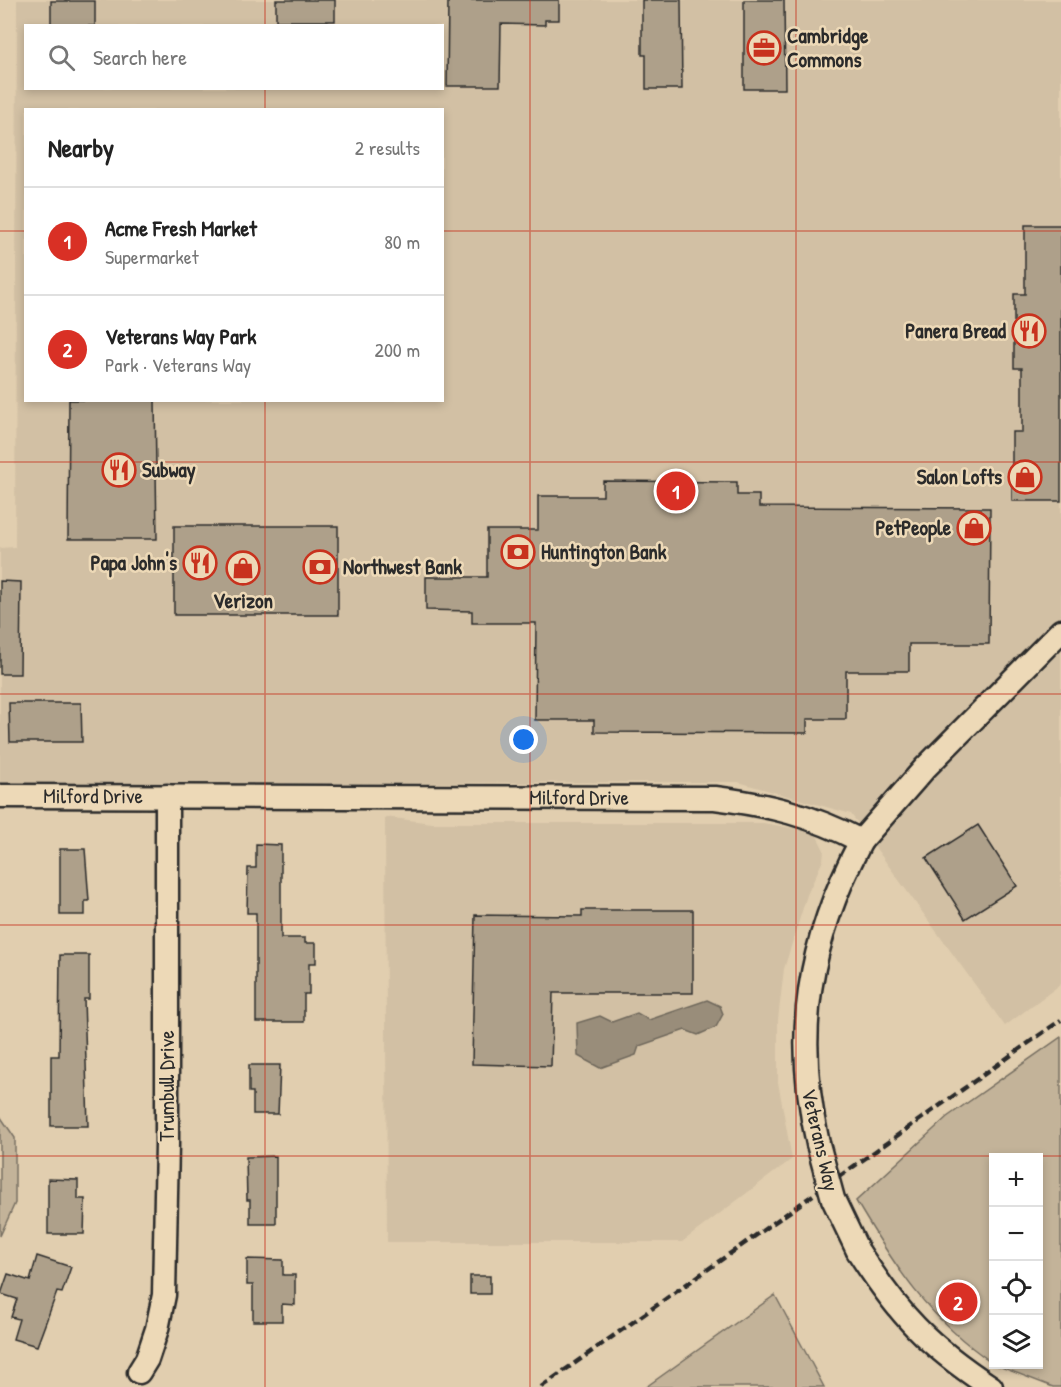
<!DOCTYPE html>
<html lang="en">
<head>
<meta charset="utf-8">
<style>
	:root { --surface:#fff; --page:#f6f6f6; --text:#222; --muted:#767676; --line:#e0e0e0; --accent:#d93025 }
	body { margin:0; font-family:"Patrick Hand",sans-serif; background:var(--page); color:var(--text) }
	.controls { position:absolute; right:18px; bottom:18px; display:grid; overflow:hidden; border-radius:0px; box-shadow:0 3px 9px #0003 }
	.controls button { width:54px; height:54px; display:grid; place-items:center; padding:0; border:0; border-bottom:2px solid var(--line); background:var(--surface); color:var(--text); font:30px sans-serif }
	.you { position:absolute; left:524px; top:740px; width:21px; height:21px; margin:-15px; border:4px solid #fff; border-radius:50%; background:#1a73e8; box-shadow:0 0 0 9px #1a73e833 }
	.badge { display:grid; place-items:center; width:39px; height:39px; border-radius:50%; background:var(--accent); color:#fff; font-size:20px; font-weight:700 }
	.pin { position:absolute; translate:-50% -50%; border:3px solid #fff; box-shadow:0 2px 6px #0006 }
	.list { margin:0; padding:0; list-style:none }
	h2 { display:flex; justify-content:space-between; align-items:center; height:78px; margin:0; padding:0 24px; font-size:26px }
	h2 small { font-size:20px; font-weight:400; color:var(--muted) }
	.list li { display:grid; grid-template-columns:39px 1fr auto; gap:18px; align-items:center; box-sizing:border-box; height:108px; padding:0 24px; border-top:2px solid var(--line) }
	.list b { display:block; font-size:22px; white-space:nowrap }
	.list p { margin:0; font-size:20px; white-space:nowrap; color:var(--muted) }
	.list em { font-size:20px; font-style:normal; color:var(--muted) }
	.icon { flex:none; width:33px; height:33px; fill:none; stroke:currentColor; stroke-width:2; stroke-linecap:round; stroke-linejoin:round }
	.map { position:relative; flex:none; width:1061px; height:1387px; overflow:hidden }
	.search { position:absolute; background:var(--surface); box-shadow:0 3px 9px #0003; left:24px; top:24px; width:420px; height:66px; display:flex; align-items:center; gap:15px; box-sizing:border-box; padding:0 21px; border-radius:0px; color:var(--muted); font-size:22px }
	.panel { position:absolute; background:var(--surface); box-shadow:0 3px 9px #0003; left:24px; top:108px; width:420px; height:294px; border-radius:0px }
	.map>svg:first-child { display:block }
	.built { fill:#d2c0a4; fill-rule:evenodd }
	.green { fill:#c3b399; stroke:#776f62; stroke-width:1.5 }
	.water { fill:#998d7a; stroke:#6d665a; stroke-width:1.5 }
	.building { fill:#aea08a; stroke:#2b2b2b; stroke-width:1.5 }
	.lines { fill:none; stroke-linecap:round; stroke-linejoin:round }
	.street-casing { stroke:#2b2b2b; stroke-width:27 }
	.street { stroke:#edd9b7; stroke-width:22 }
	.rail { stroke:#2b2b2b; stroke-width:4.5; stroke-dasharray:9 4.5; stroke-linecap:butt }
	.street-bridge-casing { stroke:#2b2b2b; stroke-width:27; stroke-linecap:butt }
	.street-bridge { stroke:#edd9b7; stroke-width:22 }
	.grid { fill:none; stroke:#c8321e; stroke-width:1.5; stroke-opacity:0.55 }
	.labels { text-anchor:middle; stroke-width:5; stroke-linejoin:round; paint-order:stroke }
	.poi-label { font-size:21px; font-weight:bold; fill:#2b2b2b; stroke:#edd9b7; text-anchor:start }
	.street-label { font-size:21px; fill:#2b2b2b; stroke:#edd9b7 }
</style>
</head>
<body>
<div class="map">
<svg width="1061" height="1387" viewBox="0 0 1061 1387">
	<rect width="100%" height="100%" fill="#e1ceaf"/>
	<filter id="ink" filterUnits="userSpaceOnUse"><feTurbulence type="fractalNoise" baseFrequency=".0167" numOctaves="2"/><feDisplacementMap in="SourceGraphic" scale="12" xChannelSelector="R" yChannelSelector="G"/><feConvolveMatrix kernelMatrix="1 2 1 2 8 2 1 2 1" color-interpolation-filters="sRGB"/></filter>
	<g filter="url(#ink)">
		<!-- built -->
		<g class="built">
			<path d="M 17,0 L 1061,0 L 1061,984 L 1005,1026 L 851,814 L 738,782 L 0,784 L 0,548 L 15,547 ZM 26,26 L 442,26 L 442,88 L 26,88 ZM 26,110 L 442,110 L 442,400 L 26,400 Z"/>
			<path d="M 385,817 L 432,823 L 763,823 L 803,830 L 817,836 L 824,850 L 823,860 L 807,895 L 784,969 L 778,1020 L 778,1082 L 792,1159 L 682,1242 L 387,1242 Z"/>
		</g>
		<!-- green -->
		<g class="green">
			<path d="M 1061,1037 L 1061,1387 L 1053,1387 L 996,1365 L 1038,1364 L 1038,1158 L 994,1158 L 993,1363 C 929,1320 895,1267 856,1201 L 947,1117 Z"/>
			<path d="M 0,1116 L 15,1138 L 15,1203 L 0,1236 Z"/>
			<path d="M 775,1295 L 824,1387 L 646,1387 Z"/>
		</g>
		<!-- water -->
		<path class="water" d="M 707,1000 L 720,1006 L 723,1014 L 716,1027 L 698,1035 L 685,1030 L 639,1046 L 636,1055 L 600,1068 L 578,1056 L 577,1023 L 600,1016 L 612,1022 L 637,1013 L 649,1020 Z"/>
		<!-- building -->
		<g class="building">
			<rect x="276" y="0" width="59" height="21"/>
			<path d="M 448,0 L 559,0 L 559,20 L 545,20 L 545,25 L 501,24 L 500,86 L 447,86 Z"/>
			<path d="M 642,0 L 681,0 L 682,89 L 646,89 L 646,55 L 642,55 Z"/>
			<path d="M 744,0 L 784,0 L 785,89 L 744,89 Z"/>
			<rect x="51" y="1" width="44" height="25"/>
			<path d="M 1025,225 L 1061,225 L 1061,501 L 1012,501 L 1012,432 L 1022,432 L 1022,368 L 1014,368 L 1014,294 L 1025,294 Z"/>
			<path d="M 69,400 L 155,400 L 157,539 L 68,539 Z"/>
			<path d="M 603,481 L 737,482 L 737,495 L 759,495 L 759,507 L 990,508 L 989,644 L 909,644 L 909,671 L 846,671 L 846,719 L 807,719 L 807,733 L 594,732 L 594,720 L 535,720 L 536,623 L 472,623 L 472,611 L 426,610 L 426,577 L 487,577 L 487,530 L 538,530 L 538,496 L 603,496 Z"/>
			<rect x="174" y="526" width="164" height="89"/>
			<path d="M 0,581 L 21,582 L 20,674 L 0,674 Z"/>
			<path d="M 9,703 L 81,703 L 82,742 L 10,742 Z"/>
			<path d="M 978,825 L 1017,886 L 965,919 L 926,858 Z"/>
			<path d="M 256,844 L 281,845 L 281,938 L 305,938 L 305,943 L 316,943 L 316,963 L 309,963 L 309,994 L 304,994 L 304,1022 L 256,1022 L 256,913 L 247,913 L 248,868 L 256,868 Z"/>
			<path d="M 60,849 L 85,849 L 89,901 L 85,901 L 85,915 L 60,915 Z"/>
			<path d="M 582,910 L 693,910 L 693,993 L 553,993 L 551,1066 L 472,1064 L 475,915 L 582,916 Z"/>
			<path d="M 60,955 L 89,955 L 89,999 L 84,999 L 88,1126 L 51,1126 L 51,1056 L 59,1056 Z"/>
			<path d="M 249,1065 L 280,1065 L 278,1114 L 253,1114 L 253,1092 L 249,1092 Z"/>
			<path d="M 276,1156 L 276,1224 L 250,1224 L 250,1200 L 247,1200 L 246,1157 Z"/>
			<path d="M 48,1179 L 78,1180 L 78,1199 L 85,1199 L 84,1234 L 48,1234 Z"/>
			<path d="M 37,1256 L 71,1267 L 62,1293 L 57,1292 L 37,1346 L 13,1339 L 19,1319 L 11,1317 L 17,1299 L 1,1294 L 8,1274 L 30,1281 Z"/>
			<path d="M 247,1259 L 283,1260 L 283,1275 L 295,1275 L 295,1305 L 282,1304 L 282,1321 L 253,1321 L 253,1285 L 247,1285 Z"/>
			<rect x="470" y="1276" width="20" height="18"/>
		</g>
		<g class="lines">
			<!-- street casing -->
			<g class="street-casing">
				<g id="street">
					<path id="s1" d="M 0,796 L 715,798 C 770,805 811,815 861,841 L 925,768 L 1061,631"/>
					<path d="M 818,1144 C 793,1033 808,942 861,841"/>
					<path d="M 858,1251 C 899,1315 927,1345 991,1387"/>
					<path d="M 139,1372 L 147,1359 L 157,1329 L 164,1295 L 167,1144 L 167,796"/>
				</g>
			</g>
			<!-- street -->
			<use href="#street" class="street"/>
			<!-- rail -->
			<path class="rail" d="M 541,1387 L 1061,1020"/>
			<!-- street-bridge casing -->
			<g class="street-bridge-casing">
				<path id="street-bridge" d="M 818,1144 L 833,1199 L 858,1251"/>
			</g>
			<!-- street-bridge -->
			<use href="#street-bridge" class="street-bridge"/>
		</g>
	</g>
	<!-- grid -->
	<path class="grid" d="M 265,0 L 265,26M 530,0 L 530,1387M 796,0 L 796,1387M 265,88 L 265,110M 0,231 L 26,231M 442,231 L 1061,231M 265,400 L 265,1387M 0,462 L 1061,462M 0,694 L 1061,694M 0,925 L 1061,925M 0,1156 L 1061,1156"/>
	<!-- icons -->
	<defs>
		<g id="office-ring" transform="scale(1.725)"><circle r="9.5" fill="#edd9b7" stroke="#c8321e" stroke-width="1.5"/><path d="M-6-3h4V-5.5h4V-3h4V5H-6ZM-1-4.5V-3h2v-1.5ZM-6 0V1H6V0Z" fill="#c8321e"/></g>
		<g id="restaurant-ring" transform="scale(1.725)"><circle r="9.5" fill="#edd9b7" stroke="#c8321e" stroke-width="1.5"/><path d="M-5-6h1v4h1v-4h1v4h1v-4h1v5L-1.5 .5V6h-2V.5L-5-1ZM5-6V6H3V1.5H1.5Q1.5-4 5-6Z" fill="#c8321e"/></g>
		<g id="shop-ring" transform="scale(1.725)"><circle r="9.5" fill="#edd9b7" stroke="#c8321e" stroke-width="1.5"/><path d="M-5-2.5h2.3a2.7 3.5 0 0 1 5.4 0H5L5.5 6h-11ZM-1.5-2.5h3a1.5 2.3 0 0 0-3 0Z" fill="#c8321e"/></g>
		<g id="bank-ring" transform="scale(1.725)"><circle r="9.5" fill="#edd9b7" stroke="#c8321e" stroke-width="1.5"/><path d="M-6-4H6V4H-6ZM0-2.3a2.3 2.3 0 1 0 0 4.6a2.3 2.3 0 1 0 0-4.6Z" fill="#c8321e"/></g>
	</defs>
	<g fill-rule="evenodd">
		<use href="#office-ring" x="764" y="48"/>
		<use href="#restaurant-ring" x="1029" y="331"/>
		<use href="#restaurant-ring" x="119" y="470"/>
		<use href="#shop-ring" x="1025" y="477"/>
		<use href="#shop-ring" x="974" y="528"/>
		<use href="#bank-ring" x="518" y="552"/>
		<use href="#restaurant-ring" x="200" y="563"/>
		<use href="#bank-ring" x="320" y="567"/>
		<use href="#shop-ring" x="243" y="568"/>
	</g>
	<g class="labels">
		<!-- poi labels -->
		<g class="poi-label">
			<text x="787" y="43">Cambridge<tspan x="787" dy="24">Commons</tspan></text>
			<text x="1006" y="338" text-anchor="end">Panera Bread</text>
			<text x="142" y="477">Subway</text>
			<text x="1002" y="484" text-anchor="end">Salon Lofts</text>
			<text x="951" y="535" text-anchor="end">PetPeople</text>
			<text x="541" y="559">Huntington Bank</text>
			<text x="177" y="570" text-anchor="end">Papa John's</text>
			<text x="343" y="574">Northwest Bank</text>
			<text x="243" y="608" text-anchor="middle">Verizon</text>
		</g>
		<!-- street labels -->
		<g class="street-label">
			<text dy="7" stroke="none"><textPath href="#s1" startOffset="93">Milford Drive</textPath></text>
			<text dy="7" stroke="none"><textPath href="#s1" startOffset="579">Milford Drive</textPath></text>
			<text transform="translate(167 1086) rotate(-90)" y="7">Trumbull Drive</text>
			<text transform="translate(820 1140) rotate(77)" y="7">Veterans Way</text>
		</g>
	</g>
</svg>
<div class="controls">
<button>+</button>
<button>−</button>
<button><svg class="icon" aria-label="locate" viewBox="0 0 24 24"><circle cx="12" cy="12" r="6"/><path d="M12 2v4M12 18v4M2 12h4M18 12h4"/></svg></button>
<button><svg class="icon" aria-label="layers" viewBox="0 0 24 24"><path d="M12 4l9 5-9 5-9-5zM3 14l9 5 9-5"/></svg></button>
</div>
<div class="you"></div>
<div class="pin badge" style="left:676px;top:491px">1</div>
<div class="pin badge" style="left:958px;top:1302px">2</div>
<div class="search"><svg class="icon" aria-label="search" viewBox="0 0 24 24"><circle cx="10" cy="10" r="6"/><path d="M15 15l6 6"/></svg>Search here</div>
<section class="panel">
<h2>Nearby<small>2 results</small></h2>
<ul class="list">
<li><span class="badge">1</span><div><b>Acme Fresh Market</b><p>Supermarket</p></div><em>80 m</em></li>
<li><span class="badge">2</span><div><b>Veterans Way Park</b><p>Park · Veterans Way</p></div><em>200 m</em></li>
</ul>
</section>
</div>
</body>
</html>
